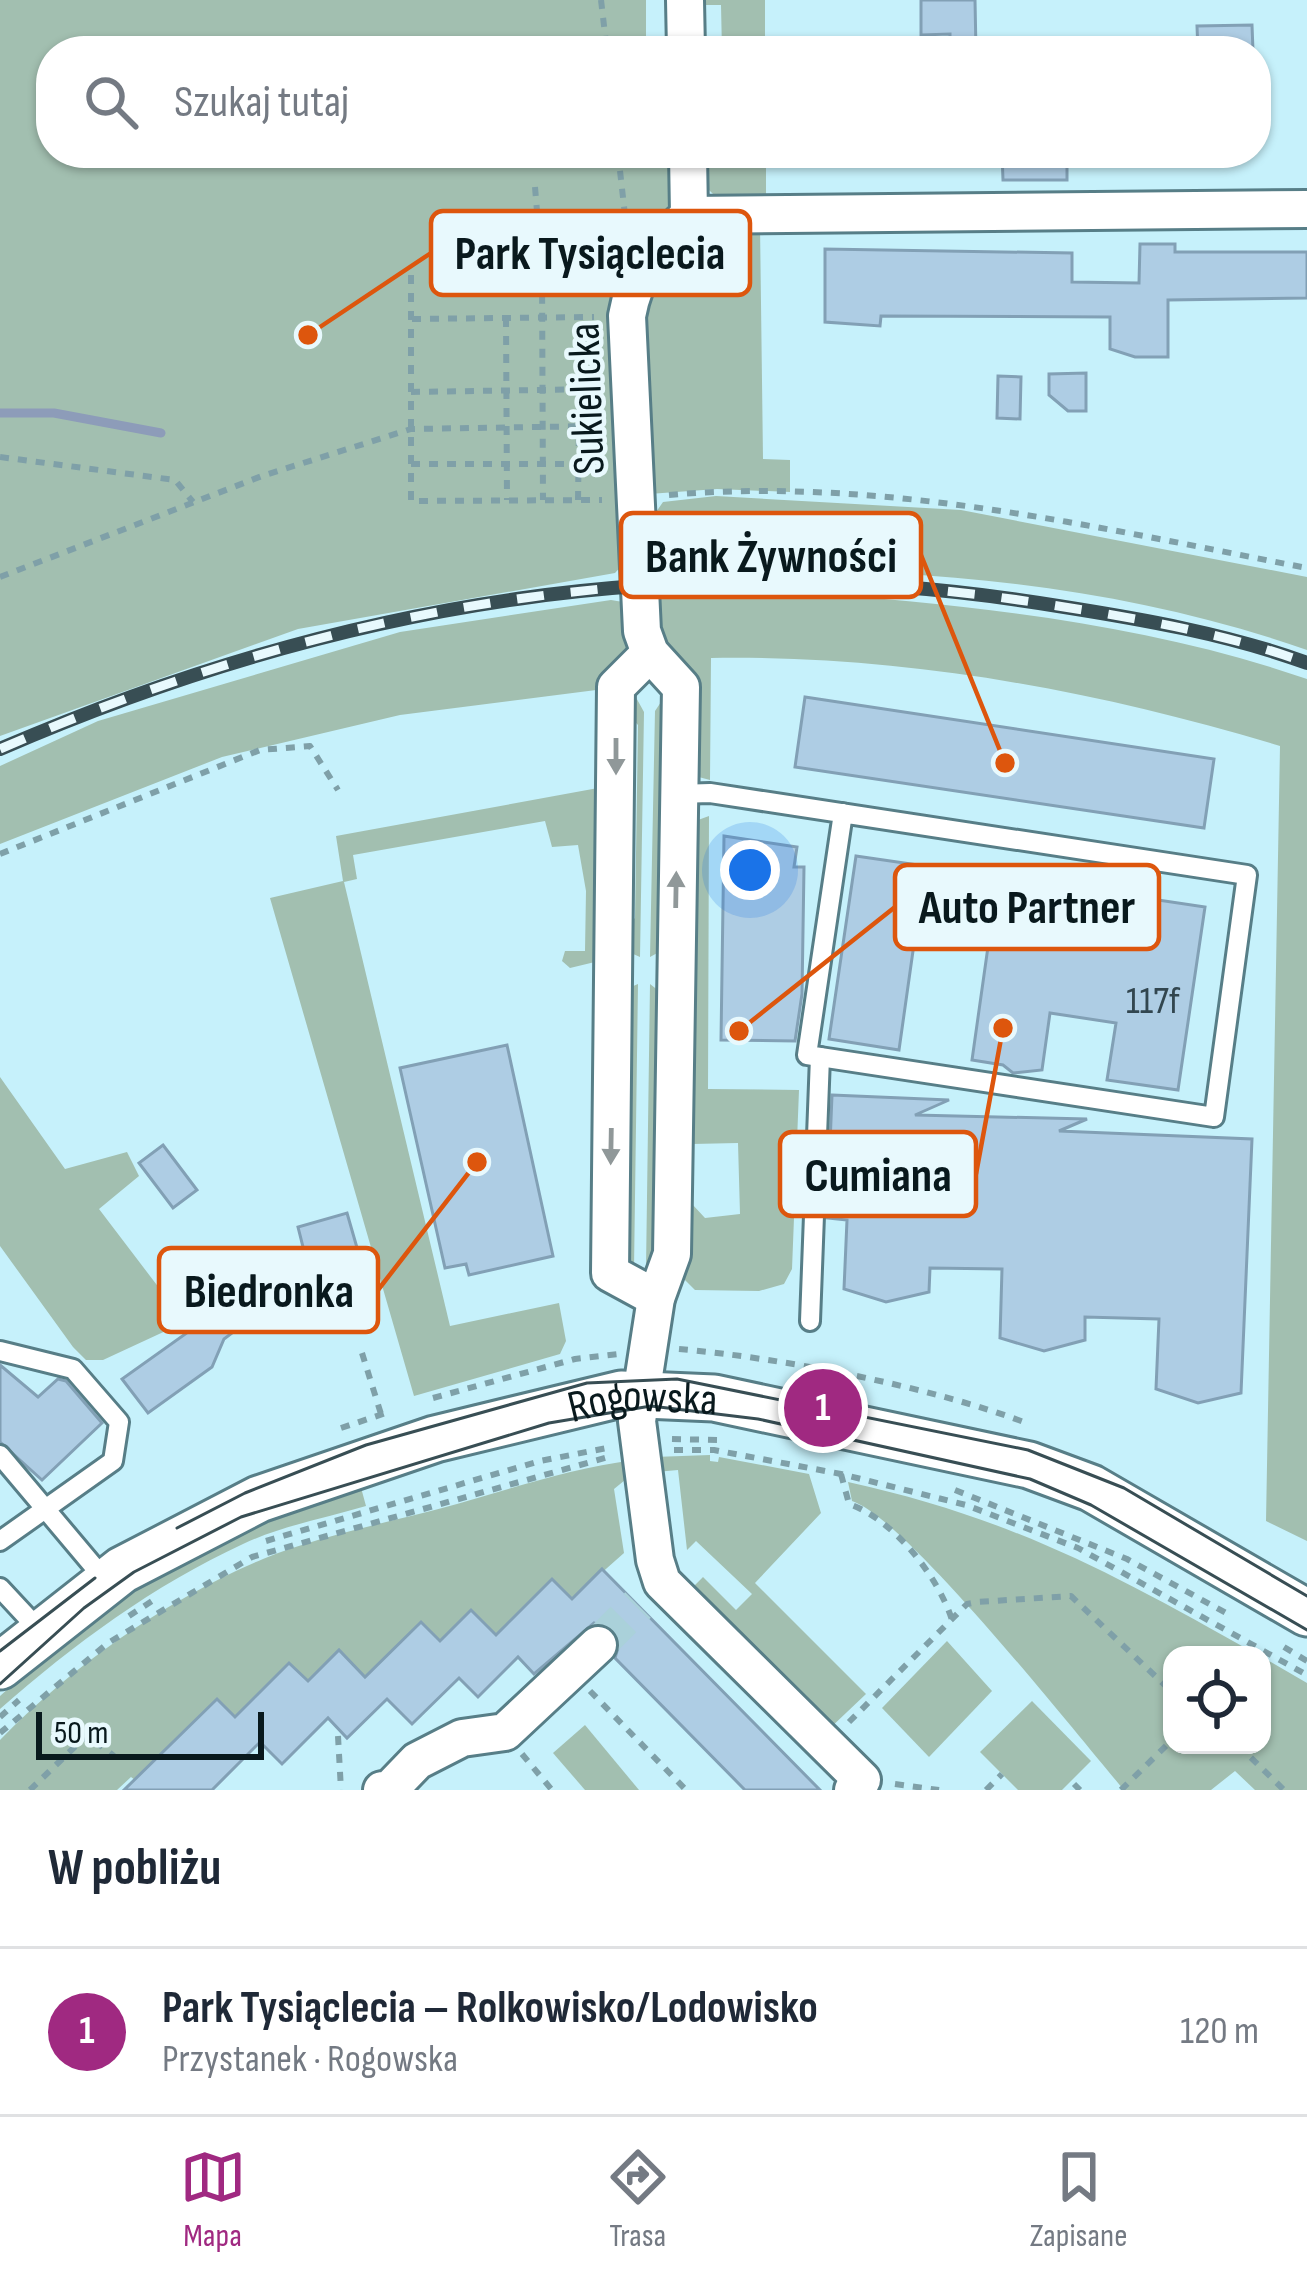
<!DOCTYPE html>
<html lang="pl">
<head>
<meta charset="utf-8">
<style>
	:root { --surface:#fff; --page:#f2f2f3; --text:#1f2937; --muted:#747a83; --line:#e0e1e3; --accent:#a02981 }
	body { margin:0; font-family:"Sofia Sans Condensed",sans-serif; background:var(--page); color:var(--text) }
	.controls { position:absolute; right:36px; bottom:36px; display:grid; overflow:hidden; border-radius:24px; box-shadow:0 3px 9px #0004 }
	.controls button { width:108px; height:108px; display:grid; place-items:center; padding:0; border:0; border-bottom:3px solid var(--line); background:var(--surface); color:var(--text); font:60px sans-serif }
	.scale { position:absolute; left:36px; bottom:30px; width:228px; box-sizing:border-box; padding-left:12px; border:6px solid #09191d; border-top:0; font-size:33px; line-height:42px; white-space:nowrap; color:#09191d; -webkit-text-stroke:9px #e8f9fd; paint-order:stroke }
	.you { position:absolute; left:750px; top:870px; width:42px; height:42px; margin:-30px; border:9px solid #fff; border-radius:50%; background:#1a73e8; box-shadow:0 0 0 18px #1a73e833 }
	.badge { display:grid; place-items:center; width:78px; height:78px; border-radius:50%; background:var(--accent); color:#fff; font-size:39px; font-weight:700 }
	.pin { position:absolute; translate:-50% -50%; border:6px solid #fff; box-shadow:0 3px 12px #0006 }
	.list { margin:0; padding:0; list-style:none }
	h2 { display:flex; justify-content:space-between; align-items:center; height:156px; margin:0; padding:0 48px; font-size:51px }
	h2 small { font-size:39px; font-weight:400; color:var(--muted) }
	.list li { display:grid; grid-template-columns:78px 1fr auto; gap:36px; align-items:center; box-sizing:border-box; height:168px; padding:0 48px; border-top:3px solid var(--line) }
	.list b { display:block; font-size:45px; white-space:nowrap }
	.list p { margin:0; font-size:39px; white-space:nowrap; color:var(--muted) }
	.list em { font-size:39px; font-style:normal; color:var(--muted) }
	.icon { flex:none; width:66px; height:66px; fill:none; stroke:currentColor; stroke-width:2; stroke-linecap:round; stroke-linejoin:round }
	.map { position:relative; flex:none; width:1307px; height:1790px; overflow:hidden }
	.search { position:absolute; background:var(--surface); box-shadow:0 3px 9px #0004; left:36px; right:36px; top:36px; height:132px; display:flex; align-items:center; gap:30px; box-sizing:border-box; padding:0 42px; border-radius:48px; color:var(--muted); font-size:45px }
	.sheet { height:324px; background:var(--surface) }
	nav { display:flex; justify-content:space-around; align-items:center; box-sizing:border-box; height:168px; border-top:3px solid var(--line); background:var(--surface); font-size:33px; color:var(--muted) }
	nav a { display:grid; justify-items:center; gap:6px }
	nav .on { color:var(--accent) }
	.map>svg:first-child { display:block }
	.green { fill:#a2bfb0; fill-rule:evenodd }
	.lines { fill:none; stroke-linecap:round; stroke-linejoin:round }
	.stream { stroke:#8d9cb9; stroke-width:9 }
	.building { fill:#aecde4; stroke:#82a0b5; stroke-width:3 }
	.minor-tunnel { stroke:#aad1da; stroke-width:36; stroke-dasharray:36 18; stroke-linecap:butt }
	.service-casing { stroke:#577e87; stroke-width:24 }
	.minor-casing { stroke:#577e87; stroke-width:42 }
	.tertiary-casing { stroke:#577e87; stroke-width:51 }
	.path { stroke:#7fa0a8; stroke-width:6; stroke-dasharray:9 9; stroke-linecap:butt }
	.service { stroke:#fff; stroke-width:18 }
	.minor { stroke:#fff; stroke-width:36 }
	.tertiary { stroke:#fff; stroke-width:45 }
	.tram { stroke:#384e54; stroke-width:3 }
	.rail-casing { stroke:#384e54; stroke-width:14 }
	.rail { stroke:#e8f9fd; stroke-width:9; stroke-dasharray:27; stroke-linecap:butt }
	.oneway { fill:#909899 }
	.labels { text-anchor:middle; stroke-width:9; stroke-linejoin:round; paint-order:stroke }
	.number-label { font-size:39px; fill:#32464f }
	.street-label { font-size:45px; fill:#09191d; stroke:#e8f9fd }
	.leader { fill:none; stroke:#dd560d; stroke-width:4.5 }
	.callout-dot { fill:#dd560d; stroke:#e8f9fd; stroke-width:4.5 }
	.callout { fill:#e8f9fd; stroke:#dd560d; stroke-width:4.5 }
	.callout-label { font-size:48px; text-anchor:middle; font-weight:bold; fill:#09191d }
</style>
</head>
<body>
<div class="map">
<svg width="1307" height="1790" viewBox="0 0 1307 1790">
	<rect width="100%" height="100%" fill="#c6f1fb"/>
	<!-- green -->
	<g class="green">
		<path d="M 0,0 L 646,0 L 646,51 L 51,51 L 51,153 L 672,153 C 671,188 674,213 648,239 L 627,529 L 618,530 L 624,563 L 615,573 L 298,629 L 0,736 Z"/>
		<path d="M 697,0 L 765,0 L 765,51 L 722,51 L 721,5 L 697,5 Z"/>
		<path d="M 700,153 L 766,153 L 766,200 L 717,198 L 703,184 Z"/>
		<path d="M 760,225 L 763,459 L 790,460 L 790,492 L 717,489 L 649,494 L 642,303 L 675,250 L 690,239 L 715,228 Z"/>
		<path d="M 716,496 L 961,510 L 1307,577 L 1307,650 C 1099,577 875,564 658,572 L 654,515 L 663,502 Z"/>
		<path d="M 800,592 C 970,605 1145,623 1307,679 L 1307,1541 L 1266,1521 L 1280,746 C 1095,690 904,655 711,658 L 710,780 L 691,775 L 659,639 L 655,594 Z"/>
		<path d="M 611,600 L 629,603 L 634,640 L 604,689 L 400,715 L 222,757 L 0,844 L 0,766 L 98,721 L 400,632 Z"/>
		<path d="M 633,692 L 644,712 L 640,957 L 631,953 L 622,931 L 635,918 L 638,725 L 626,712 Z"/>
		<path d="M 667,693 L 672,712 C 652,738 668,747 669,772 L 660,781 L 659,808 L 668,819 L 659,836 L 659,864 L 666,873 L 658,891 L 657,919 L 668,933 L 661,951 L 650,957 L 655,711 Z"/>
		<path d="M 609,786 L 599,961 L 570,968 L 562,961 L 565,951 L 585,951 L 586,891 L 578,845 L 552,847 L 545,821 L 353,855 L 357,879 L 344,882 L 450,1326 L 559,1303 L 566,1341 L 560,1354 L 414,1396 L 270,898 L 343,881 L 336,836 Z"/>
		<path d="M 709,816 L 708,1089 L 799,1090 L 792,1269 L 784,1284 L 759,1291 L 695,1290 L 682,1277 L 687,824 ZM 738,1143 L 740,1214 L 705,1218 L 692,1204 L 692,1144 Z"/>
		<path d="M 638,984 L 634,1269 L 628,1266 L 619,1228 L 629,1218 L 632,1026 L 622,1014 L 631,987 Z"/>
		<path d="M 650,984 L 664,995 L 667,1013 L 655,1025 L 655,1053 L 663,1062 L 654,1081 L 654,1108 L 663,1118 L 653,1136 L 653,1162 L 661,1172 C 660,1196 643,1206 663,1231 L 654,1266 L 646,1269 Z"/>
		<path d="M 0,1077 L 65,1169 L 127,1152 L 139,1176 L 99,1209 L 185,1322 L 103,1360 L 86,1360 L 73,1347 L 0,1246 Z"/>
		<path d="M 710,1455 L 710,1461 L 718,1462 L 719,1457 L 809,1474 L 821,1513 L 755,1583 L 866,1694 L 827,1731 L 689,1591 L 703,1577 L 736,1610 L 752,1594 L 696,1541 L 687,1550 L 678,1470 L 656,1472 L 654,1457 Z"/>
		<path d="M 634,1460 L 636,1471 L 614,1489 L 624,1553 L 572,1599 L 552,1579 L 496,1635 L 471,1610 L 440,1641 L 420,1622 L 365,1677 L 339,1650 L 308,1681 L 289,1663 L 235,1717 L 216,1699 L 135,1780 L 131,1777 L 117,1790 L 0,1790 L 0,1740 C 72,1666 167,1599 263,1559 C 324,1534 393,1522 457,1504 C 516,1487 573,1468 634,1460 Z"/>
		<path d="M 848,1482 C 1012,1518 1114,1574 1258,1655 L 1172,1655 L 1172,1745 L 1262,1745 L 1262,1657 L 1307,1683 L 1307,1790 L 1255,1790 L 1235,1771 L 1211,1790 L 1124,1790 C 1076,1734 907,1519 852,1501 Z"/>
		<path d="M 360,1484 L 366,1506 C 326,1518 281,1526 243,1544 C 154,1585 74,1644 0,1709 L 0,1696 L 103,1604 L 210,1540 Z"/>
		<path d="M 947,1641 L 992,1691 L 929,1757 L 882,1708 Z"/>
		<path d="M 1032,1701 L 1091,1761 L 1062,1790 L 1018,1790 L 980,1752 Z"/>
		<path d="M 585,1725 L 639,1790 L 585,1790 L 553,1753 Z"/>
	</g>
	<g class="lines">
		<!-- stream -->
		<path class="stream" d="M 0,413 L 54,413 L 161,433"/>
	</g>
	<!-- building -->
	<g class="building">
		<path d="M 921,0 L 975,0 L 976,51 L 950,51 L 950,34 L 921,35 Z"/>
		<path d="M 1252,25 L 1253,51 L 1198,51 L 1197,26 Z"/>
		<path d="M 1002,153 L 1067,153 L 1067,180 L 1003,180 Z"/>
		<path d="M 1140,244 L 1175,244 L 1175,252 L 1307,252 L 1307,298 L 1168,300 L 1168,357 L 1135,357 L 1110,349 L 1110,317 L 881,316 L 880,326 L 825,322 L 825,249 L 1072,253 L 1072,282 L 1139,283 Z"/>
		<path d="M 1086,373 L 1086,411 L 1068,411 L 1049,395 L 1049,374 Z"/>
		<path d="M 998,376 L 1021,377 L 1020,419 L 997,418 Z"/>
		<path d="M 805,697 L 1214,759 L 1204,828 L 795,767 Z"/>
		<path d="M 724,836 L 797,847 L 794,867 L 804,867 L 802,994 L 795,1041 L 721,1040 Z"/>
		<path d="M 856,856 L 925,866 L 899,1050 L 829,1039 Z"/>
		<path d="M 998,876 L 1205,907 L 1178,1090 L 1107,1080 L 1116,1023 L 1050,1013 L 1042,1070 L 1013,1073 L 1003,1065 L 972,1060 Z"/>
		<path d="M 507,1045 L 553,1256 L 469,1275 L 466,1264 L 445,1268 L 400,1068 Z"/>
		<path d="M 832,1095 L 949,1100 L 915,1115 L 1087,1119 L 1059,1131 L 1252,1139 L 1241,1393 L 1198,1403 L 1156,1389 L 1159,1319 L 1085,1317 L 1085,1340 L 1044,1351 L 1000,1338 L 1002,1269 L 930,1268 L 929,1292 L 886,1302 L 844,1289 L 847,1220 L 827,1218 Z"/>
		<path d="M 163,1145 L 197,1190 L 173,1208 L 139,1163 Z"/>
		<path d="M 347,1213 L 364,1272 L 300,1294 L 288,1251 L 303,1247 L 298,1227 Z"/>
		<path d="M 221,1262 L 245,1267 L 273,1302 L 224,1339 L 212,1367 L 148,1413 L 122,1379 L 205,1320 L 185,1294 Z"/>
		<path d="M 0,1365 L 38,1397 L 58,1379 L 66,1381 L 102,1423 L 42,1480 L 0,1442 Z"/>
		<path d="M 602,1569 L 820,1790 L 745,1790 L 615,1658 L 620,1641 L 615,1631 L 594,1623 L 534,1674 L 518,1657 L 478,1697 L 459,1678 L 412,1724 L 387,1699 L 347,1738 L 328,1718 L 282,1764 L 260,1742 L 212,1790 L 124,1790 L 217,1699 L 235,1717 L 289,1663 L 308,1681 L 339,1650 L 365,1677 L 421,1622 L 440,1641 L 471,1610 L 496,1635 L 552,1579 L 572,1599 Z"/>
	</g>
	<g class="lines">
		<!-- minor-tunnel -->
		<path class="minor-tunnel" d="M 598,1645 L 638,1605"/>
		<!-- service casing -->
		<g class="service-casing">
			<g id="service">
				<path d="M 678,794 L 710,793 L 1247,875 L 1214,1117 L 807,1055 L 843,813"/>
				<path d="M 810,1321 L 820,1057"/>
				<path d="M 0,1351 L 73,1369 L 119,1422 L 113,1461 L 0,1541"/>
				<path d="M 0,1455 L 106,1581"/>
				<path d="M 0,1588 L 40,1631"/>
			</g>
		</g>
		<!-- minor casing -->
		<g class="minor-casing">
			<g id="minor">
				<path d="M 685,0 L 686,51"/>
				<path d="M 688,153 L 689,215"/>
				<path d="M 650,653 L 616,687 L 610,1273 L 656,1298"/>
				<path d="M 382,1790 L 390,1789 L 417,1761 L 462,1738 L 505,1732 L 598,1645"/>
				<path d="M 853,1790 L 862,1780 L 662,1582 L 655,1560 L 637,1421 L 656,1298 L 672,1254 L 681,687 L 650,653 L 642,631 L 627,316 C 635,271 656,246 689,215 L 1307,209"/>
			</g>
		</g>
		<!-- tertiary casing -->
		<g class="tertiary-casing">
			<g id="tertiary">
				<path id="s1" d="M 0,1666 L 122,1570 L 259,1499 L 435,1439 L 621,1394 L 714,1398 L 1029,1465 L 1091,1488 L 1307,1613"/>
			</g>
		</g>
		<!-- path -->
		<g class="path">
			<path d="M 601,0 L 607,51"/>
			<path d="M 618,153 L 627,233"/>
			<path d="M 535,187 L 542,272 L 543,500"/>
			<path d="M 411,275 L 411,501 L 602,500"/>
			<path d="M 506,318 L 507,500"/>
			<path d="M 412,319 L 594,317"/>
			<path d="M 411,392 L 602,389"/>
			<path d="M 0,457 L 175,480 L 193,502"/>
			<path d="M 411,464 L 601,464"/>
			<path d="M 669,495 C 883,476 1098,528 1307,568"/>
			<path d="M 578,500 L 579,426"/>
			<path d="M 0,577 L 262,476 L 411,429 L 599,426"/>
			<path d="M 0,854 L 260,750 L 310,746 L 338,790"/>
			<path d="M 679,1349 C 782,1358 933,1387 1029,1424"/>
			<path d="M 362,1353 L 381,1414"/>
			<path d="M 433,1398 L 575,1359 L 618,1354"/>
			<path d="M 341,1428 L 386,1413"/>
			<path d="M 672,1439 L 719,1440"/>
			<path d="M 674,1450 L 714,1450 L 841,1474 L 966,1505 L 1078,1548 L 1307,1675"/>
			<path d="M 841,1474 L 849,1504 C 893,1519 938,1576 952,1620"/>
			<path d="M 955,1490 L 1127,1559 L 1226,1613"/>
			<path d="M 266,1541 L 540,1461 L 612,1447"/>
			<path d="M 129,1616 L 158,1597"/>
			<path d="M 1284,1647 L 1307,1661"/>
			<path d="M 590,1691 L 686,1790"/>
			<path d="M 0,1717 L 19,1700"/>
			<path d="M 849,1722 L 967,1604 L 977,1602 L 1071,1596 L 1172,1692"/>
			<path d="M 0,1733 L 108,1643 L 252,1557 L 612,1456"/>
			<path d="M 338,1736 L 341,1790"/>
			<path d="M 1238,1745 L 1284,1790"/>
			<path d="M 522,1754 L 552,1790"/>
			<path d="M 895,1784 L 939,1790"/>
			<path d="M 1074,1784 L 1080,1790"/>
			<path d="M 30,1790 L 87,1735 L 114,1756"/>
			<path d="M 986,1790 L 1002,1774"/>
			<path d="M 1121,1790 L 1172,1740"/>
		</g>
		<!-- service -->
		<use href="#service" class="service"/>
		<!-- minor -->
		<use href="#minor" class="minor"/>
		<!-- tertiary -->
		<use href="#tertiary" class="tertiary"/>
		<!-- tram -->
		<g class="tram">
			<path d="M 177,1528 L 245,1493 L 366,1445 L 587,1383 L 677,1379 L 1028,1450 L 1124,1488 L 1307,1596"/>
			<path d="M 0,1651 L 95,1578"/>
			<path d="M 0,1684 L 84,1608 L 134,1572 L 241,1517 L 549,1423 L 651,1406 L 758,1419 L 1030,1479 L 1091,1505 L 1307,1630"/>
		</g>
		<!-- rail casing -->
		<g class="rail-casing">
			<path id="rail" d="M 0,749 C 344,600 686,545 1058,606 C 1141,619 1228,634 1307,663"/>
		</g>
		<!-- rail -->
		<use href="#rail" class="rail"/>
	</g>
	<!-- one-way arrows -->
	<defs><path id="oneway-solid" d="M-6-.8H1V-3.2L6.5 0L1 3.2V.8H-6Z" transform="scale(3)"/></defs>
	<g class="oneway">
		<use href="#oneway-solid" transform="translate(616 756) rotate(90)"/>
		<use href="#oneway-solid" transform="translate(676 890) rotate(-89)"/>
		<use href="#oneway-solid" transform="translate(611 1146) rotate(91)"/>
	</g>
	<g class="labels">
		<!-- number labels -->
		<g class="number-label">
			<text x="1153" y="1013">117f</text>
		</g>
		<!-- street labels -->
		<g class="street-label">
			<text transform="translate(585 399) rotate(-92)" y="16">Sukielicka</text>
			<text dy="16" stroke="none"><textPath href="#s1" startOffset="708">Rogowska</textPath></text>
		</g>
	</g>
	<!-- callouts -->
	<path class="leader" d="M308 335L431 253M1005 763L921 555M739 1031L895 907M1003 1028L976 1174M477 1162L378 1290"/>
	<g class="callout-dot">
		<circle cx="308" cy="335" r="12"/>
		<circle cx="1005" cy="763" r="12"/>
		<circle cx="739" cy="1031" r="12"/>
		<circle cx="1003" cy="1028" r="12"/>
		<circle cx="477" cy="1162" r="12"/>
	</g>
	<g class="callout">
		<rect x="431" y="211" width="319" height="84" rx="12"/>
		<rect x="621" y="513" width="300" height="84" rx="12"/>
		<rect x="895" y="865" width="264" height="84" rx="12"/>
		<rect x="780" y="1132" width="196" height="84" rx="12"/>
		<rect x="159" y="1248" width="219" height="84" rx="12"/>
	</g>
	<g class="callout-label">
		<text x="590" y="269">Park Tysiąclecia</text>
		<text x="771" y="572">Bank Żywności</text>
		<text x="1027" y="923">Auto Partner</text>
		<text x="878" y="1191">Cumiana</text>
		<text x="269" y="1307">Biedronka</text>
	</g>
</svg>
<div class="controls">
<button><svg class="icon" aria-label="locate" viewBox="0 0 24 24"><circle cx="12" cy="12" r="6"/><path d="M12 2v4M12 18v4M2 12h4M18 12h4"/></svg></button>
</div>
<div class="scale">50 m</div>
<div class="you"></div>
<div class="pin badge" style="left:823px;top:1408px">1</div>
<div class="search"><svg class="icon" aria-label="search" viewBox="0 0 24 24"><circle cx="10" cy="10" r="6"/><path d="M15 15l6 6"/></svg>Szukaj tutaj</div>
</div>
<section class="sheet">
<h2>W pobliżu<small></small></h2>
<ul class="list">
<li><span class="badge">1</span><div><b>Park Tysiąclecia – Rolkowisko/Lodowisko</b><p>Przystanek · Rogowska</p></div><em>120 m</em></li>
</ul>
</section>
<nav>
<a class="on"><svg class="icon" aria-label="map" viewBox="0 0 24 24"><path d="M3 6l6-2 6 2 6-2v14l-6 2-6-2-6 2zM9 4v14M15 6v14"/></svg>Mapa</a>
<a><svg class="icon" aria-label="directions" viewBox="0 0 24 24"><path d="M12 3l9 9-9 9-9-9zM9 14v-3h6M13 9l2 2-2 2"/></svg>Trasa</a>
<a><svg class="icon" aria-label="saved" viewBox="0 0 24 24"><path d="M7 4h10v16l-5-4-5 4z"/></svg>Zapisane</a>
</nav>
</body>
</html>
